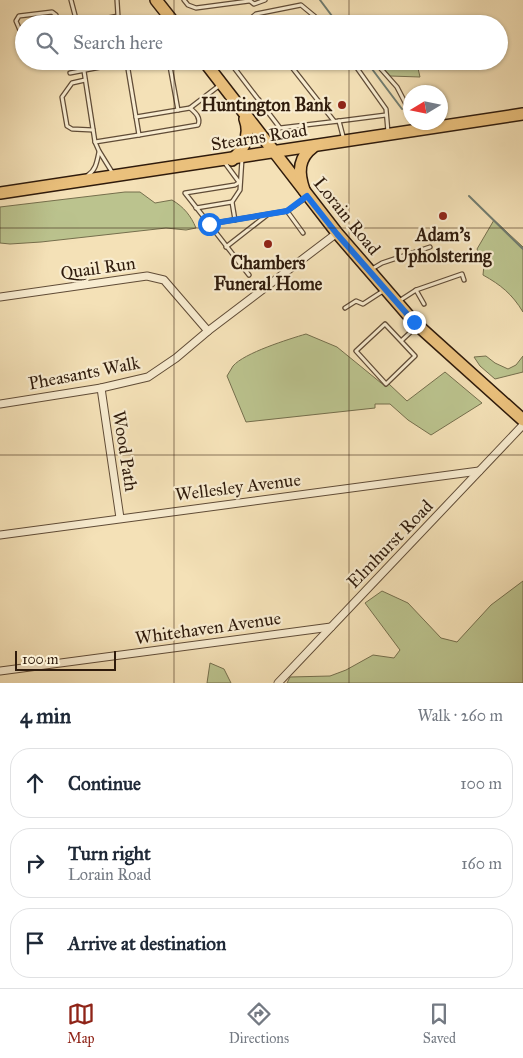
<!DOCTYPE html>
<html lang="en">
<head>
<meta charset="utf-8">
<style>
	:root { --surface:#fff; --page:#f6f6f7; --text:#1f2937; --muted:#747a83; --line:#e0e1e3; --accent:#8f2418 }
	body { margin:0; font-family:"IM FELL Great Primer",serif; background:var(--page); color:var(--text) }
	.compass { position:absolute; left:403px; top:85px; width:45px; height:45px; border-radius:50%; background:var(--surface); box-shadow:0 1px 4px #0004; rotate:260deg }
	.scale { position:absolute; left:15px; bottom:12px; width:101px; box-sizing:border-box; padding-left:5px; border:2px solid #2f1b0c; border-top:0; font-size:14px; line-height:18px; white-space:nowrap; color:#2f1b0c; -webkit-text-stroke:4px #f8ecd0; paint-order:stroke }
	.stop { position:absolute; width:15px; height:15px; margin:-11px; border:4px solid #1a73e8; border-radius:50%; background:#fff }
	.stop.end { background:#1a73e8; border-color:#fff; box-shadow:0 1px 5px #0008 }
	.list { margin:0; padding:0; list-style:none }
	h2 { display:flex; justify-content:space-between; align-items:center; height:65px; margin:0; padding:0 20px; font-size:21px }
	h2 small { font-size:16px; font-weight:400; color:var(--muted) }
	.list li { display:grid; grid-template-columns:32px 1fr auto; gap:15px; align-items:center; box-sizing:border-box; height:70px; margin:0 10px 10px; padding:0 10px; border:1px solid var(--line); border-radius:20px }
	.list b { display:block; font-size:19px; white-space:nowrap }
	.list p { margin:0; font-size:16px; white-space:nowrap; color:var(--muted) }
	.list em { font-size:16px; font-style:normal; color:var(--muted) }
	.icon { flex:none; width:28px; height:28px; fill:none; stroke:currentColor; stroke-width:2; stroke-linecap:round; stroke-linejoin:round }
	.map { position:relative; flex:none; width:523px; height:683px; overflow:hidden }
	.search { position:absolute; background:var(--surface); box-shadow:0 1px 4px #0004; left:15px; right:15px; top:15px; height:55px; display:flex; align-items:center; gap:12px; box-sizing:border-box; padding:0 18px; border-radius:28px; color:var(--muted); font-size:19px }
	.sheet { height:305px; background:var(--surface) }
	nav { display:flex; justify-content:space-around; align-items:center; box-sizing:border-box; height:70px; border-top:1px solid var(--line); background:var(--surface); font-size:14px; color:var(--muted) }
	nav a { display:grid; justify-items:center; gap:2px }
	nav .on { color:var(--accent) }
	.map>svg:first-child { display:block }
	.green { fill:#bbc38e; stroke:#756f4d }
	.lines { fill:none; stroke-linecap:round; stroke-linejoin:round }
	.stream { stroke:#707c70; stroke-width:2 }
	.service-casing { stroke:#604c37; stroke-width:5.5 }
	.minor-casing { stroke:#604c37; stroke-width:9 }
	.primary-casing { stroke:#2f1b0c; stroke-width:14 }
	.service { stroke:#f8ecd0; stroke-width:3 }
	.minor { stroke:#f8ecd0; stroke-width:7 }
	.primary { stroke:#eac07c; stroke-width:11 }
	.route { stroke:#1a73e8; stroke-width:6 }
	.grid { fill:none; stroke:#2f1b0c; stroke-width:1; stroke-opacity:0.55 }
	.poi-dot { fill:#8f2418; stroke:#f8ecd0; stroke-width:2 }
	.labels { text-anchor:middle; stroke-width:4.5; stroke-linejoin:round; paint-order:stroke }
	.poi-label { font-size:18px; font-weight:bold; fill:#2f1b0c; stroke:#f8ecd0 }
	.street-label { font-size:18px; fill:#2f1b0c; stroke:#f8ecd0 }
</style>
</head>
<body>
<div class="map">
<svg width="523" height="683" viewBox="0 0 523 683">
	<rect width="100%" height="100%" fill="#f4e1b7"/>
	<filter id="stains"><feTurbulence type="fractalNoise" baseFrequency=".004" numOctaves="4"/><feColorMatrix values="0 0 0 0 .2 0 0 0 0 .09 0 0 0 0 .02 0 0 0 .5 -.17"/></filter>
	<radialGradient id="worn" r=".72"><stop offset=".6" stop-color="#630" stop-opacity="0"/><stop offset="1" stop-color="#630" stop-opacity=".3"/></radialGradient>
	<!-- green -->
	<g class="green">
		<path d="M 377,61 L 422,61 L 417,64 L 420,77 L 390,76 Z"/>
		<path d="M 125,192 L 140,192 L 155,203 L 172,200 C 184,207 191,216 196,228 L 186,230 L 166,228 L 41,242 L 10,244 L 0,243 L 0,207 Z"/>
		<path d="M 494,220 L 523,247 L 523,312 C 512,294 501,285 483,275 L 484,265 L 477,249 Z"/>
		<path d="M 306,334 L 337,347 L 386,387 L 389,384 L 407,401 L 445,372 L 482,403 L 431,435 L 408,420 L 390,404 L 375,404 L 375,408 L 246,422 L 227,376 C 229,373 231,369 233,366 C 244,353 289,339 306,334 Z"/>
		<path d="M 486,356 L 495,363 L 508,369 L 516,365 L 523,356 L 523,372 L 495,379 L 480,366 L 474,357 Z"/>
		<path d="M 523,581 L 523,683 L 287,683 L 290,677 L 330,676 L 346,670 L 373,655 L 394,658 L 400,650 L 365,603 L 382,591 L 408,603 L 441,638 L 457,642 L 491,605 Z"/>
		<path d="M 210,663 L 224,669 L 231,683 L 207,683 Z"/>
	</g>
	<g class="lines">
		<!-- stream -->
		<g class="stream">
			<path d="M 320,0 L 338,24"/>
			<path d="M 366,61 L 402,109"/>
			<path d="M 469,196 L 523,249"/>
		</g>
		<!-- service casing -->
		<g class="service-casing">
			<g id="service">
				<path d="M 71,0 L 76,19 L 88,22 L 118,16 L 117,0"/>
				<path d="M 184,0 L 188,5 L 196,8 L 249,1"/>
				<path d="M 249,0 L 254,4 L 265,0"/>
				<path d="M 134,24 L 166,17"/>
				<path d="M 196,24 L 210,19 L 214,24"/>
				<path d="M 244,24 L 256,14 L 301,5 L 324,24"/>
				<path d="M 358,24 L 359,24"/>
				<path d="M 24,35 L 22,35 L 16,21 L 19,16 L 52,12 L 56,15 L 59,24"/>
				<path d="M 169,61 L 178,110"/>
				<path d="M 229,61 L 280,128 L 339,121 L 344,140"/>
				<path d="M 287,61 L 334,121"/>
				<path d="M 352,61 L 386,109 L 388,132"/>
				<path d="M 374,61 L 397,87 L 410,112"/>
				<path d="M 127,63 L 139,135 L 198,125 C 201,118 196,113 190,108"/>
				<path d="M 233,66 L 240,61"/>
				<path d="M 84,71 L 95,142 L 99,151 L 112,172"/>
				<path d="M 70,73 L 132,61"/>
				<path d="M 85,80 L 72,83 L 62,97 L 67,126 L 72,129 L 93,130"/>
				<path d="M 244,111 L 259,100"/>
				<path d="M 136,117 L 190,108 L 220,85"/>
				<path d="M 339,121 L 386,115"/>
				<path d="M 95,142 L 139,135"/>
				<path d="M 225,163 L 239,182"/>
				<path d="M 88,175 C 96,170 97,161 99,152"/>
				<path d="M 240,182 L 235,185 L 185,193 L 249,275"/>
				<path d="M 196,208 L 232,202"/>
				<path d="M 287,211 L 303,233"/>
				<path d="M 235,220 L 232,202 L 240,190 L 242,159"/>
				<path d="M 209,224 L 287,211 L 307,197"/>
				<path d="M 226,247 L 267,215"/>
				<path d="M 372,269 L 382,263 L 430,247"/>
				<path d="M 416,290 L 462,274 L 464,280"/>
				<path d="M 399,301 L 416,290 L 424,304"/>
				<path d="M 345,308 L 356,301 L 363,304 L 383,291"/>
				<path d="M 401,341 L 415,356 L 386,384 L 356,351 L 385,324 L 401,341 L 415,328"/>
			</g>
		</g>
		<!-- minor casing -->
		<g class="minor-casing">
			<g id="minor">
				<path d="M 0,297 L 147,276 L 164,280 L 208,331"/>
				<path d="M 101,388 L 120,518"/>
				<path d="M 0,404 L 101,388 L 148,377 L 176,358 L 208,331 L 337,233"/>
				<path d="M 0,535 L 479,471"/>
				<path d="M 0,671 L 331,627"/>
				<path d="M 278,683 L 523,425"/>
			</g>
		</g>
		<!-- primary casing -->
		<g class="primary-casing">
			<g id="primary">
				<path d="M 156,0 L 175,24"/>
				<path d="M 204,61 L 337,233 L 414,322 L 523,420"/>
				<path d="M 232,160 C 244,149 251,135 245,119"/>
				<path d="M 304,190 C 298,173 298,158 313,147"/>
				<path d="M 0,193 L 523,114"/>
			</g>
		</g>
		<!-- service -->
		<use href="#service" class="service"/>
		<!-- minor -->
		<use href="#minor" class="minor"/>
		<!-- primary -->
		<use href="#primary" class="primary"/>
	</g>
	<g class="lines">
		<!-- route -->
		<path class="route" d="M 209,224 L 287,211 L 307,196 L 337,234 L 414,322"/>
	</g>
	<!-- grid -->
	<path class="grid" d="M 174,0 L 174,24M 349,0 L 349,24M 174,61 L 174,683M 349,61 L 349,683M 0,228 L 523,228M 0,455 L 523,455"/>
	<!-- markers -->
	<g class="poi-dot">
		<circle cx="342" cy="105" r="5"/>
		<circle cx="443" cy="216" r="5"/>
		<circle cx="268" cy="244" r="5"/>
	</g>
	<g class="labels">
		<!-- poi labels -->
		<g class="poi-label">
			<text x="332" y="111" text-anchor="end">Huntington Bank</text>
			<text x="443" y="241">Adam's<tspan x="443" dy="21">Upholstering</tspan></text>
			<text x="268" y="269">Chambers<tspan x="268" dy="21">Funeral Home</tspan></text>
		</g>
		<!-- street labels -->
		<g class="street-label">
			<text transform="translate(259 137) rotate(-9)" y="6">Stearns Road</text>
			<text transform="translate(347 216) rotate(51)" y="6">Lorain Road</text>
			<text transform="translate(98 268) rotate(-8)" y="6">Quail Run</text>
			<text transform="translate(84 373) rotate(-11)" y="6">Pheasants Walk</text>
			<text transform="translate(125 451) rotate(81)" y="6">Wood Path</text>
			<text transform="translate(238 487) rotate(-7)" y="6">Wellesley Avenue</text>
			<text transform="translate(390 544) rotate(-46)" y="6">Elmhurst Road</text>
			<text transform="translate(208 628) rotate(-8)" y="6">Whitehaven Avenue</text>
		</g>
	</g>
	<rect width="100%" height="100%" filter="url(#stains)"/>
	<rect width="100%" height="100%" fill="url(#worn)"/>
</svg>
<svg class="compass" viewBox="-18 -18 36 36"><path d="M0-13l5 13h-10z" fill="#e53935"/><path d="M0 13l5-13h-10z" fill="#747a83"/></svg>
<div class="scale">100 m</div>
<div class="stop" style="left:209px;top:224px"></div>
<div class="stop end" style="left:414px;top:322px"></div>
<div class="search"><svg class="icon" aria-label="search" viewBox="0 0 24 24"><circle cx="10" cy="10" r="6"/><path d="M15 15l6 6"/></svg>Search here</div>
</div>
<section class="sheet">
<h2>4 min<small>Walk · 260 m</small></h2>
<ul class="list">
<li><svg class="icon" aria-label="ahead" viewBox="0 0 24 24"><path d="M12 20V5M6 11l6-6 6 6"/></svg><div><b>Continue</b></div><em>100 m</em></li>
<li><svg class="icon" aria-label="right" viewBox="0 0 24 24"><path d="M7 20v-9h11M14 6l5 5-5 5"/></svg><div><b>Turn right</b><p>Lorain Road</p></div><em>160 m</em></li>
<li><svg class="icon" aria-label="arrive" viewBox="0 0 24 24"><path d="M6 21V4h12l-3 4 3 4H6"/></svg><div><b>Arrive at destination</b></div></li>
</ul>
</section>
<nav>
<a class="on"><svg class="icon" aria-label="map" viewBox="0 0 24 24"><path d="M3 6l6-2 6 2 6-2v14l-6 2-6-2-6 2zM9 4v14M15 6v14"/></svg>Map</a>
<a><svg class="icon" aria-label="directions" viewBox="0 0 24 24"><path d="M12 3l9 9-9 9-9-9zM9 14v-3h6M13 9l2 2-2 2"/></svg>Directions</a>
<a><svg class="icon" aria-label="saved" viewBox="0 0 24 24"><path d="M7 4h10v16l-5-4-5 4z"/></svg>Saved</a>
</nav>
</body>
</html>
